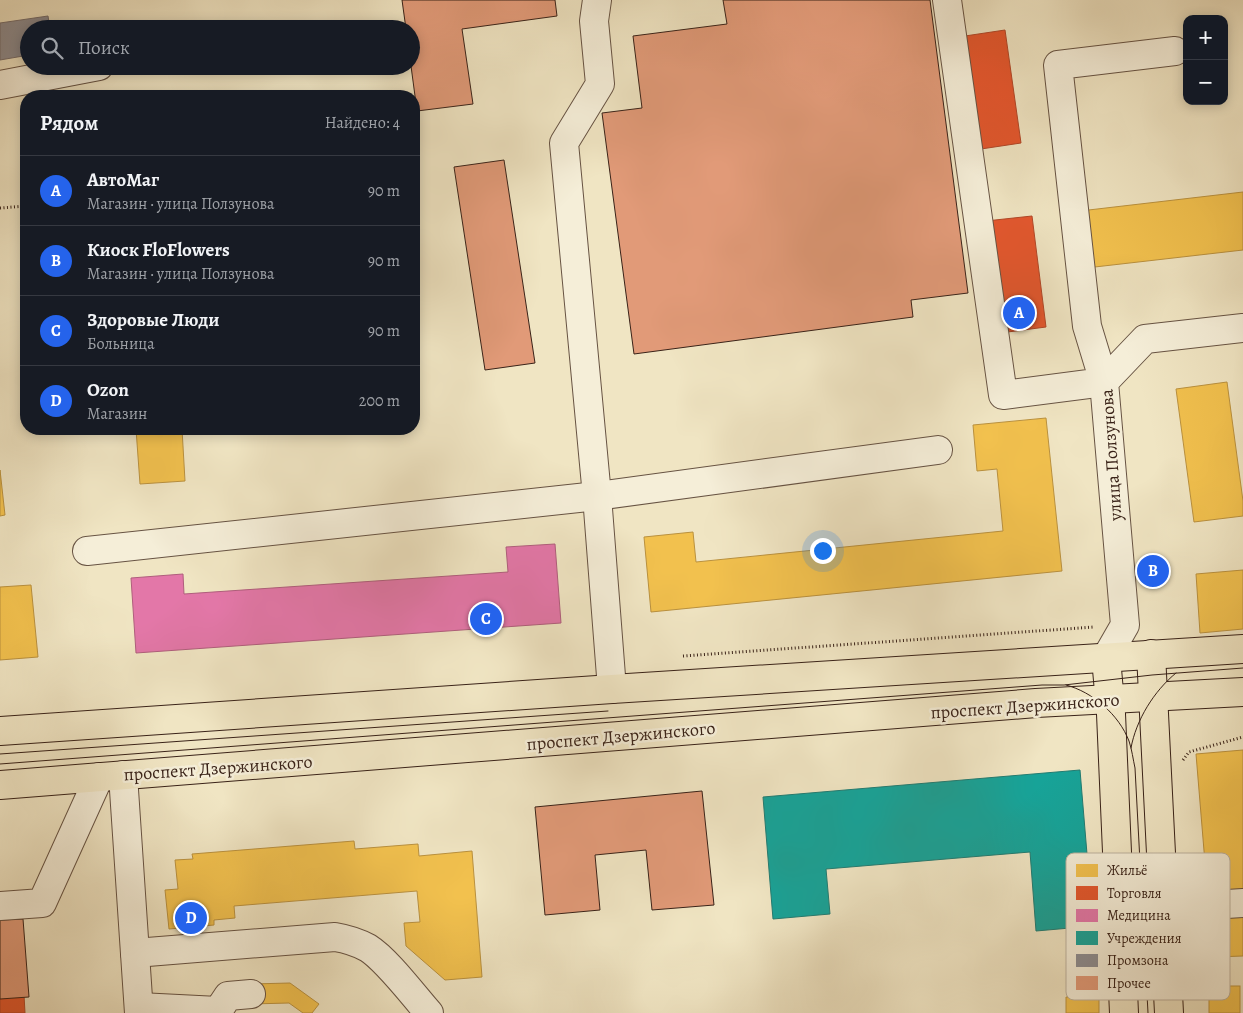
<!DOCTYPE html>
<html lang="ru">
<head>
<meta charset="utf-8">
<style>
	:root { --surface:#171b24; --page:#20242c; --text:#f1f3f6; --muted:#9ea1a6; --line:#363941; --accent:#2563eb }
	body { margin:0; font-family:Alegreya,serif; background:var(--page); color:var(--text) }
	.controls { position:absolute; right:15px; top:15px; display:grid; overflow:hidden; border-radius:10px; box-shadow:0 2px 12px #0003 }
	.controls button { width:45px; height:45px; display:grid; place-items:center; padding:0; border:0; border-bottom:1px solid var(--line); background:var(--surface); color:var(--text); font:25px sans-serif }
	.you { position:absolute; left:822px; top:550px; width:18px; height:18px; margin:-12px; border:4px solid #fff; border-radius:50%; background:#1a73e8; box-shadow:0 0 0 8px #1a73e833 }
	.badge { display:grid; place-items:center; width:32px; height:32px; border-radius:50%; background:var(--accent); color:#fff; font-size:16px; font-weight:700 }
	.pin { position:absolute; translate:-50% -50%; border:2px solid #fff; box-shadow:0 1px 5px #0006 }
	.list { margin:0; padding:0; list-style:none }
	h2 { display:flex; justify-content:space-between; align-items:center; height:65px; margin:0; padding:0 20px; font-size:21px }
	h2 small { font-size:16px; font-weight:400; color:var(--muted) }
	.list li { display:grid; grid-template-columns:32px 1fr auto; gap:15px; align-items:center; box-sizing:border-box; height:70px; padding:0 20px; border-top:1px solid var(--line) }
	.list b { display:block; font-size:19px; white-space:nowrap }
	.list p { margin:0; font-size:16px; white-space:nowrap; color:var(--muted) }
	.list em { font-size:16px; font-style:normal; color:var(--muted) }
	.icon { flex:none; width:28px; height:28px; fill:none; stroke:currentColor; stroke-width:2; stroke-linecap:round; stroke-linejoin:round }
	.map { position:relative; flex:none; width:1243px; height:1013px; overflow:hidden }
	.search { position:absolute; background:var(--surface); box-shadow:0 2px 12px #0003; left:20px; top:20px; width:400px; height:55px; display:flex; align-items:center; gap:12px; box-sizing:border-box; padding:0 18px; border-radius:28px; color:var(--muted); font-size:19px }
	.panel { position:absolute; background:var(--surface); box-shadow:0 2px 12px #0003; left:20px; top:90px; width:400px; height:345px; border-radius:20px }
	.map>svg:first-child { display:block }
	.homes { fill:#f2c14e; stroke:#ba913e }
	.shops { fill:#e4572e; stroke:#b14727 }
	.health { fill:#e377a8; stroke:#b05e7d }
	.public { fill:#17a398; stroke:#217c72 }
	.industry { fill:#8d8d92; stroke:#746d6d }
	.building { fill:#e19a78; stroke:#392218 }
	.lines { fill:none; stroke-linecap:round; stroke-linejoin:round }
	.minor-casing { stroke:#675343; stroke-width:30 }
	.major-casing { stroke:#392218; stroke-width:30 }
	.path { stroke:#392218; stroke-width:3; stroke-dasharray:1 2.5; stroke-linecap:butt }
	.minor { stroke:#f5eed8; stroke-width:28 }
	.major { stroke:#f0e5c3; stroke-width:28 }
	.tram { stroke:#392218; stroke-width:1 }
	.labels { text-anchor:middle; stroke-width:5; stroke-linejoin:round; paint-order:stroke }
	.street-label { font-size:18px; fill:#392218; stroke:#f5eed8 }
	.key { fill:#f5eed8; stroke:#bdb19e; stroke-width:1 }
	.key-label { font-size:14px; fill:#392218 }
</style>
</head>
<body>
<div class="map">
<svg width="1243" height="1013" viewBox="0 0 1243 1013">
	<rect width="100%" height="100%" fill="#f0e5c3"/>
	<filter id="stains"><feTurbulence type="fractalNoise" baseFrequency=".004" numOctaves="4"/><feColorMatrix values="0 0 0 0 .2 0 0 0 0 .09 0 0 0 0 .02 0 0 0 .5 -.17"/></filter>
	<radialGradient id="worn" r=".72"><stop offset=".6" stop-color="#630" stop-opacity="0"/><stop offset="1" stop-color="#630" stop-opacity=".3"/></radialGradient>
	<!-- homes -->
	<g class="homes">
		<path d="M 1243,192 L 1243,250 L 1086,268 L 1080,211 Z"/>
		<path d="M 1227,382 L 1243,501 L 1243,516 L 1194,522 L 1176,389 Z"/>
		<path d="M 1046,418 L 1062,571 L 651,612 L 644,537 L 693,532 L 696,562 L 1003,531 L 997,469 L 977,471 L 973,425 Z"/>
		<path d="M 136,429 L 182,429 L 185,481 L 140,484 Z"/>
		<path d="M 0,470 L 5,515 L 0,516 Z"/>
		<path d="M 1243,570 L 1243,629 L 1200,633 L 1196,574 Z"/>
		<path d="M 31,585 L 38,657 L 0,660 L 0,587 Z"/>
		<path d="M 1243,750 L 1243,896 L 1208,899 L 1196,754 Z"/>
		<path d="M 354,841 L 355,849 L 418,844 L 419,856 L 472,851 L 482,977 L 445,980 L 406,946 L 404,923 L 420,922 L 417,891 L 234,906 L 235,918 L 214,920 L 214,925 L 169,929 L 165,890 L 178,889 L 175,860 L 193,859 L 192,854 Z"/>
		<path d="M 1243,911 L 1243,956 L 1214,957 L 1213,912 Z"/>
		<path d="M 290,983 L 319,1004 L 312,1013 L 303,1013 L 289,1003 L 251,1004 L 251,984 Z"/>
		<rect x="1209" y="986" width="31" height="27"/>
		<path d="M 1066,997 L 1099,998 L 1099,1013 L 1066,1013 Z"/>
	</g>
	<!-- shops -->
	<g class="shops">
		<path d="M 1005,30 L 1021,143 L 981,149 L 965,36 Z"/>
		<path d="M 1032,216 L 1046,327 L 1000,333 L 986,221 Z"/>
		<path d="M 24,995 L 25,1013 L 0,1013 L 0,997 Z"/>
	</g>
	<!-- health -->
	<path class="health" d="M 555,544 L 561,623 L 136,653 L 131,578 L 183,574 L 184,594 L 508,572 L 506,547 Z"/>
	<!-- public -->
	<path class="public" d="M 1080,770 L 1093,926 L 1036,931 L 1030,852 L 826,869 L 830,914 L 773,919 L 763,797 Z"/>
	<!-- industry -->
	<path class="industry" d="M 48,16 L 50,29 L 29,29 L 29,55 L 0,60 L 0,23 Z"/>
	<!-- building -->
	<g class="building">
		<path d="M 402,0 L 555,0 L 557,16 L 462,29 L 473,104 L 417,111 L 411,66 L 411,29 L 406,29 Z"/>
		<path d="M 723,0 L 930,0 L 968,293 L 911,300 L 913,317 L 634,354 L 602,113 L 642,108 L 633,36 L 727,24 Z"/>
		<path d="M 504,160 L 535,363 L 485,370 L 454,167 Z"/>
		<path d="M 702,791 L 714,905 L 652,910 L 646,850 L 595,855 L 600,910 L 545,915 L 535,807 Z"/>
		<path d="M 23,919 L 29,997 L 0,999 L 0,920 Z"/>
	</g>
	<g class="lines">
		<!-- minor casing -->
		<g class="minor-casing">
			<g id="minor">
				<path d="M 597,0 L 594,21 L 600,84 L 564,143 L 597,496 L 612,689"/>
				<path d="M 947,0 L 1003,395 L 1104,382 L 1087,326 L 1058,65 L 1175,51"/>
				<path d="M 0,85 L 99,66"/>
				<path d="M 87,551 L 597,496 L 938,450"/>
				<path d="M 1106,658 L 1125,625 L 1104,382 L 1145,339 L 1243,328"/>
				<path d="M 123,775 L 139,1013"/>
				<path d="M 0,906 L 42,903 L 99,777"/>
				<path d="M 1164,908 L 1243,903"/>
				<path d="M 135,953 L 335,937 C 347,939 357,942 368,948 C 387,960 413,995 429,1013"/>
				<path d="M 139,1007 L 218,1011 L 228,996 L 251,994"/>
			</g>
		</g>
		<!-- major casing -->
		<g class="major-casing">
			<g id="major">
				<path d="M 1151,654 L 1169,1013"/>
				<path d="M 1106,658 L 1111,714 L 1124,1013"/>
				<path d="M 0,731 L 612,689 L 1243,649"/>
				<path d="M 0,785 L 1036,703 L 1243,692"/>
			</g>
		</g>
		<!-- path -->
		<g class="path">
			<path d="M 0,208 L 26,206"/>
			<path d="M 683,656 L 1094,627"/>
			<path d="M 1183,760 L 1189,752 L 1243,737"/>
		</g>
		<!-- minor -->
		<use href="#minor" class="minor"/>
		<!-- major -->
		<use href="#major" class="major"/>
		<!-- tram -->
		<g class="tram">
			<path d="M 1066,685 C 1093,692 1119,715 1129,741 C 1132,750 1133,759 1135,768 L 1148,1013"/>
			<path d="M 1131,748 C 1136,720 1154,691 1176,673"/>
			<path d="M 0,754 L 608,711"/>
			<path d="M 0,764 L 1042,685 L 1064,685 L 1152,675 L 1243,668"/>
		</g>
	</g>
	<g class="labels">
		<!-- street labels -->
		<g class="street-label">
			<text transform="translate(1111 455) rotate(-94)" y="6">улица Ползунова</text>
			<text transform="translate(1025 706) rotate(-4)" y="6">проспект Дзержинского</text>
			<text transform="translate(621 736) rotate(-5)" y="6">проспект Дзержинского</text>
			<text transform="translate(218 768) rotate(-4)" y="6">проспект Дзержинского</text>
		</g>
	</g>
	<!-- legend -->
	<rect x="1066" y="853" width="164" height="147" rx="8" class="key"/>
	<rect x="1076" y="864" width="22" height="13" fill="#f2c14e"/>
	<rect x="1076" y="886" width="22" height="14" fill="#e4572e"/>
	<rect x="1076" y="909" width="22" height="13" fill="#e377a8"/>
	<rect x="1076" y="931" width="22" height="14" fill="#17a398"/>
	<rect x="1076" y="954" width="22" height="13" fill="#8d8d92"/>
	<rect x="1076" y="976" width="22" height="14" fill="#e19a78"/>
	<g class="key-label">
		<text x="1107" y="875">Жильё</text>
		<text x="1107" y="898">Торговля</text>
		<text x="1107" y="920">Медицина</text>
		<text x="1107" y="943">Учреждения</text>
		<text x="1107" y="965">Промзона</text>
		<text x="1107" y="988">Прочее</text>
	</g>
	<rect width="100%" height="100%" filter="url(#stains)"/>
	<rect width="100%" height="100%" fill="url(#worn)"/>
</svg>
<div class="controls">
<button>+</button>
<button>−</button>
</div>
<div class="you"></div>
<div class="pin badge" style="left:1019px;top:313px">A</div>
<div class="pin badge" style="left:1153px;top:571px">B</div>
<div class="pin badge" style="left:486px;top:619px">C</div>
<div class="pin badge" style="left:191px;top:918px">D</div>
<div class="search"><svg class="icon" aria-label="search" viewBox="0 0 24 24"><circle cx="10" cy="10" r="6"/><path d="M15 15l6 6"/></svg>Поиск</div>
<section class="panel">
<h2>Рядом<small>Найдено: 4</small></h2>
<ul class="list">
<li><span class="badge">A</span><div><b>АвтоМаг</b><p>Магазин · улица Ползунова</p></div><em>90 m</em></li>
<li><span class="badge">B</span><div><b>Киоск FloFlowers</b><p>Магазин · улица Ползунова</p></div><em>90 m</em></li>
<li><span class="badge">C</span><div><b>Здоровые Люди</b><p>Больница</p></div><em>90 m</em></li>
<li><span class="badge">D</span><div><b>Ozon</b><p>Магазин</p></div><em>200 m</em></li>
</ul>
</section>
</div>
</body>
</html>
